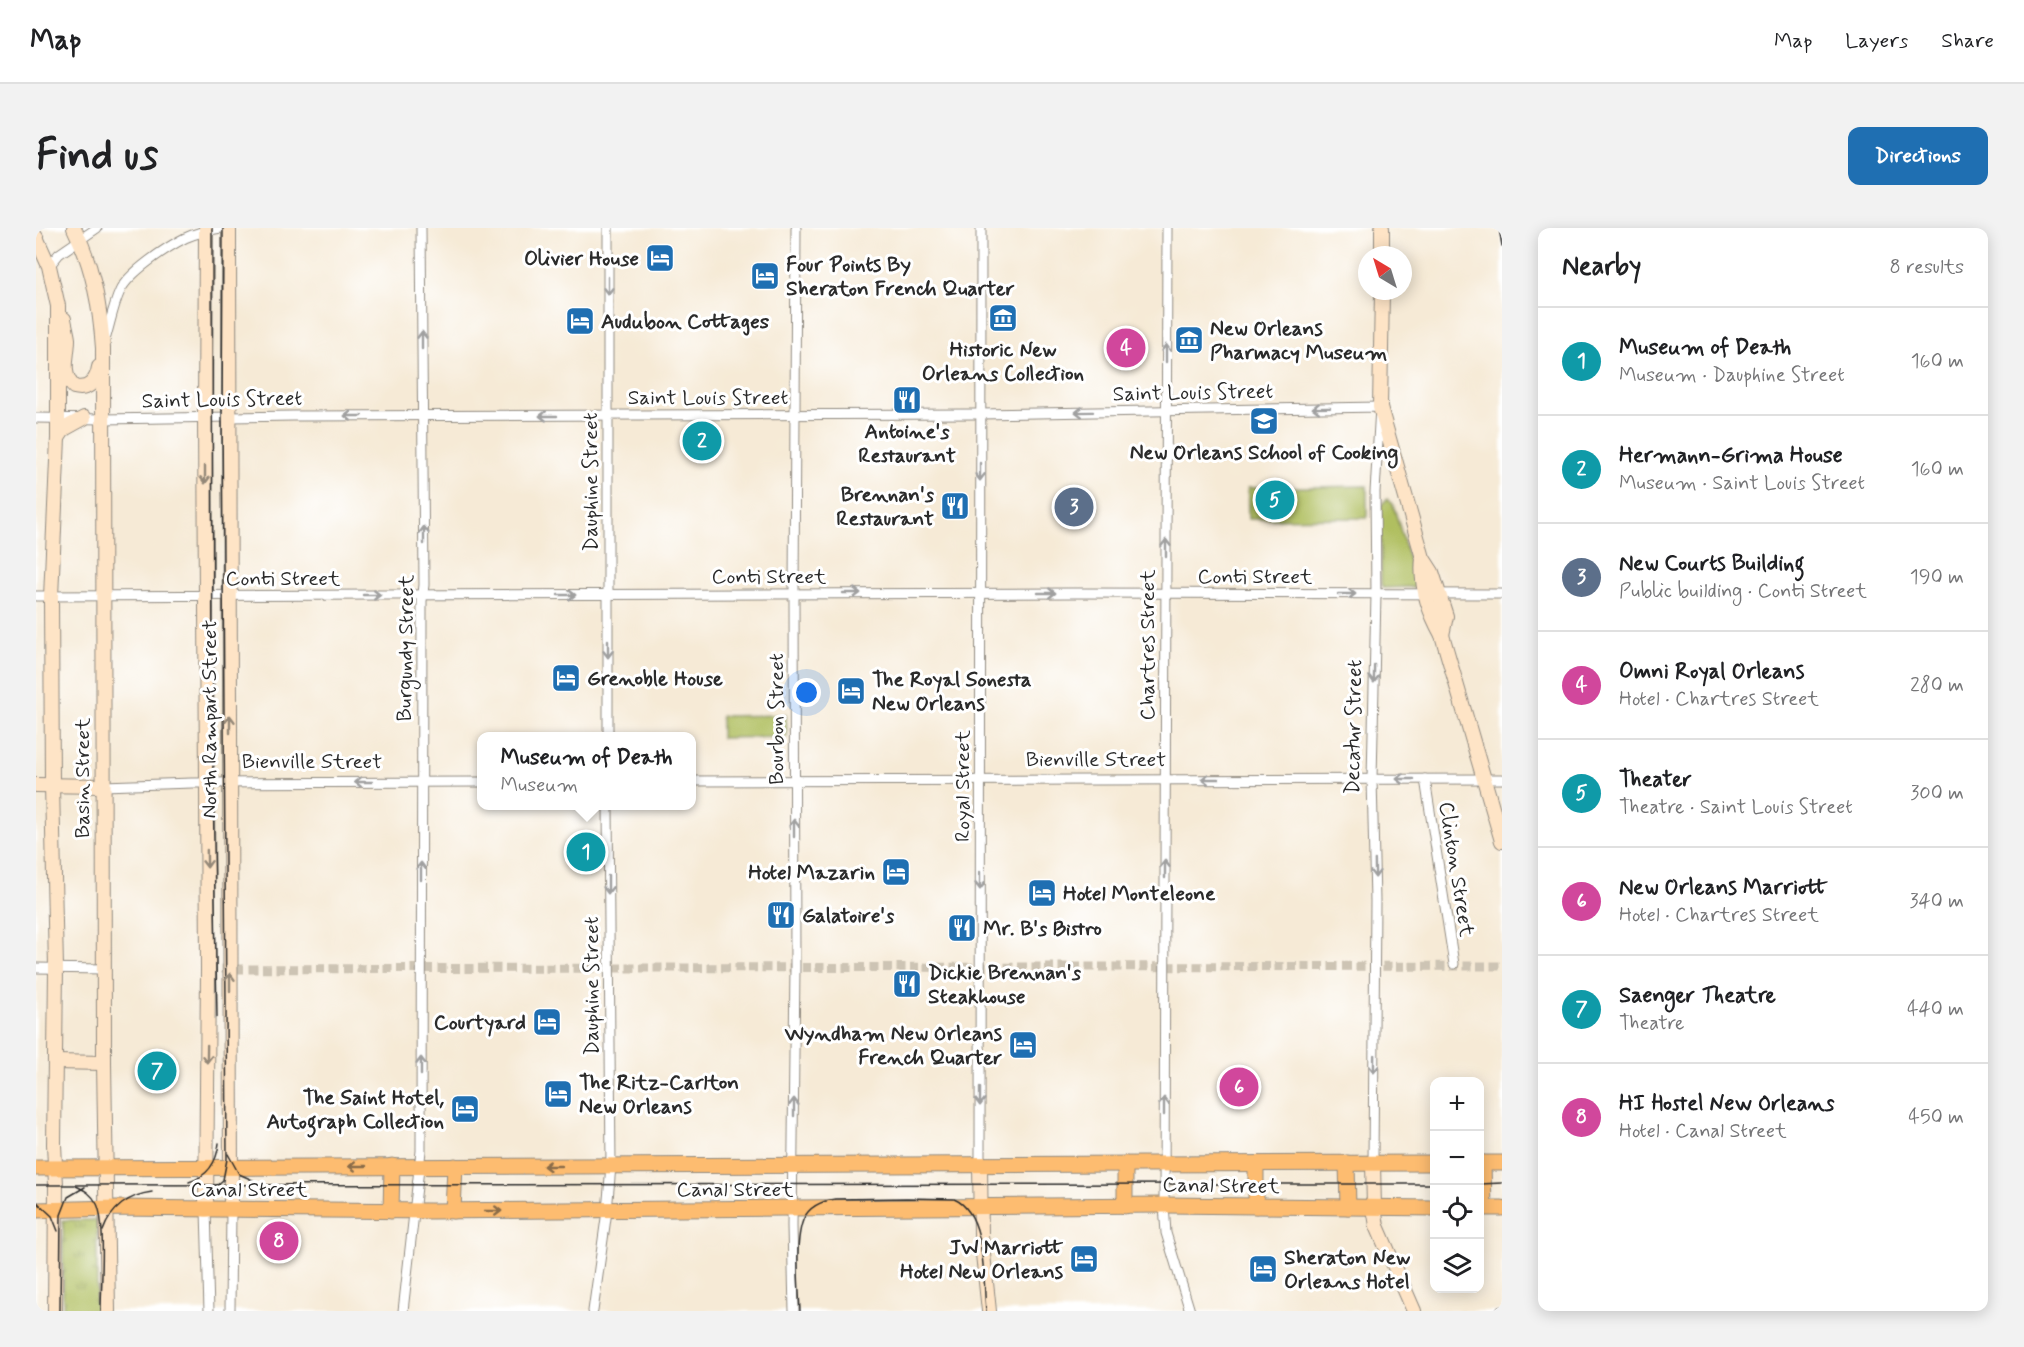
<!DOCTYPE html>
<html lang="en">
<head>
<meta charset="utf-8">
<style>
	:root { --surface:#fff; --page:#f2f2f2; --text:#202124; --muted:#757577; --line:#e0e0e0; --accent:#1f6fb2 }
	body { margin:0; font-family:Mynerve,sans-serif; background:var(--page); color:var(--text) }
	.controls { position:absolute; right:18px; bottom:18px; display:grid; overflow:hidden; border-radius:12px; box-shadow:0 3px 15px #0003 }
	.controls button { width:54px; height:54px; display:grid; place-items:center; padding:0; border:0; border-bottom:2px solid var(--line); background:var(--surface); color:var(--text); font:30px sans-serif }
	.compass { position:absolute; left:1322px; top:18px; width:54px; height:54px; border-radius:50%; background:var(--surface); box-shadow:0 3px 15px #0003; rotate:322deg }
	.you { position:absolute; left:771px; top:465px; width:21px; height:21px; margin:-15px; border:4px solid #fff; border-radius:50%; background:#1a73e8; box-shadow:0 0 0 9px #1a73e833 }
	.badge { display:grid; place-items:center; width:39px; height:39px; border-radius:50%; background:var(--accent); color:#fff; font-size:20px; font-weight:700 }
	.pin { position:absolute; translate:-50% -50%; border:3px solid #fff; box-shadow:0 2px 6px #0006 }
	.popup { position:absolute; left:441px; top:504px; width:219px; height:78px; box-sizing:border-box; display:grid; place-content:center; border-radius:12px; background:var(--surface); filter:drop-shadow(0 2px 4px #0005); font-size:20px; white-space:nowrap; color:var(--muted) }
	.popup b { font-size:22px; color:var(--text) }
	.popup::after { content:''; position:absolute; left:50%; top:100%; margin-left:-12px; border:12px solid transparent; border-top-color:var(--surface) }
	.list { margin:0; padding:0; list-style:none }
	h2 { display:flex; justify-content:space-between; align-items:center; height:78px; margin:0; padding:0 24px; font-size:26px }
	h2 small { font-size:20px; font-weight:400; color:var(--muted) }
	.list li { display:grid; grid-template-columns:39px 1fr auto; gap:18px; align-items:center; box-sizing:border-box; height:108px; padding:0 24px; border-top:2px solid var(--line) }
	.list b { display:block; font-size:22px; white-space:nowrap }
	.list p { margin:0; font-size:20px; white-space:nowrap; color:var(--muted) }
	.list em { font-size:20px; font-style:normal; color:var(--muted) }
	.icon { flex:none; width:33px; height:33px; fill:none; stroke:currentColor; stroke-width:2; stroke-linecap:round; stroke-linejoin:round }
	.map { position:relative; flex:none; width:1466px; height:1083px; overflow:hidden; border-radius:12px }
	header { display:flex; align-items:center; gap:36px; box-sizing:border-box; height:84px; padding:0 30px; background:var(--surface); border-bottom:2px solid var(--line) }
	header strong { font-size:28px }
	nav { display:flex; gap:33px; margin-inline-start:auto; font-size:21px }
	.intro { display:flex; align-items:center; justify-content:space-between; box-sizing:border-box; height:144px; padding:0 36px }
	h1 { margin:0; font-size:42px }
	.button { padding:15px 27px; border-radius:12px; background:var(--accent); color:#fff; font-size:21px; font-weight:700 }
	main { display:flex; gap:36px; padding:0 36px }
	aside { flex:1; background:var(--surface); border-radius:12px; box-shadow:0 3px 15px #0003 }
	.map>svg:first-child { display:block }
	.grass { fill:url(#grass-tufts); stroke:#6e7546; stroke-width:1.5 }
	.green { fill:#b0bf61; stroke:#6e7546; stroke-width:1.5 }
	.lines { fill:none; stroke-linecap:round; stroke-linejoin:round }
	.street-tunnel { stroke:#cdc4b4; stroke-width:9; stroke-dasharray:9 4.5; stroke-linecap:butt }
	.street-casing { stroke:#908a80; stroke-width:11 }
	.secondary-casing { stroke:#908a80; stroke-width:16 }
	.primary-casing { stroke:#908a80; stroke-width:17 }
	.street { stroke:#fff; stroke-width:9 }
	.secondary { stroke:#fee4c6; stroke-width:14 }
	.primary { stroke:#fdbc70; stroke-width:15 }
	.tram { stroke:#2b2b2b; stroke-width:1.5 }
	.oneway { stroke:#a0a0a0 }
	.oneway2 { stroke:#948878 }
	.oneway3 { stroke:#8a6c4a }
	.labels { text-anchor:middle; stroke-width:6; stroke-linejoin:round; paint-order:stroke }
	.poi-label { font-size:21px; font-weight:bold; fill:#2b2b2b; stroke:#fff; text-anchor:start }
	.street-label { font-size:21px; fill:#2b2b2b; stroke:#fff }
</style>
</head>
<body>
<header>
<strong>Map</strong>
<nav><a>Map</a><a>Layers</a><a>Share</a></nav>
</header>
<div class="intro"><h1>Find us</h1><a class="button">Directions</a></div>
<main>
<div class="map">
<svg width="1466" height="1083" viewBox="0 0 1466 1083">
	<defs>
		<pattern id="grass-tufts" width="24" height="20" patternUnits="userSpaceOnUse" patternTransform="scale(1.5)"><rect width="24" height="20" fill="#b0bf61"/><path d="M3 7l-1-3M5 7V3M7 7l1-3M15 17l-1-3M17 17v-4M19 17l1-3" fill="none" stroke="#8f9b50"/></pattern>
	</defs>
	<rect width="100%" height="100%" fill="#fff"/>
	<filter id="ink" filterUnits="userSpaceOnUse"><feTurbulence type="fractalNoise" baseFrequency=".0167" numOctaves="2"/><feDisplacementMap in="SourceGraphic" scale="12" xChannelSelector="R" yChannelSelector="G"/><feConvolveMatrix kernelMatrix="1 2 1 2 8 2 1 2 1" color-interpolation-filters="sRGB"/></filter>
	<filter id="wash" filterUnits="userSpaceOnUse"><feTurbulence type="fractalNoise" baseFrequency=".008" numOctaves="4" result="noise"/><feDisplacementMap in="SourceGraphic" scale="24" xChannelSelector="R" yChannelSelector="G"/><feGaussianBlur stdDeviation="1.35" result="paint"/><feColorMatrix in="noise" values="0 0 0 0 0 0 0 0 0 0 0 0 0 0 0 0 0 1.4 0 .05"/><feComposite in="paint" operator="in"/></filter>
	<g filter="url(#wash)">
		<rect width="100%" height="100%" fill="#f6ead6"/>
		<!-- grass -->
		<rect class="grass" x="27" y="992" width="34" height="91"/>
		<!-- green -->
		<g class="green">
			<path d="M 1331,258 L 1331,290 L 1212,291 L 1212,260 Z"/>
			<path d="M 1351,271 L 1357,276 L 1380,356 L 1379,359 L 1347,360 L 1345,356 L 1345,277 Z"/>
			<path d="M 750,487 L 751,509 L 685,510 L 685,488 Z"/>
		</g>
	</g>
	<g filter="url(#ink)">
		<g class="lines">
			<!-- street-tunnel -->
			<path class="street-tunnel" d="M 172,741 L 1466,738"/>
			<!-- street casing -->
			<g class="street-casing">
				<g id="street">
					<path d="M 1131,0 L 1128,977 L 1130,1005 L 1154,1083"/>
					<path d="M 13,38 L 23,26 L 61,0"/>
					<path d="M 69,112 C 74,96 77,78 84,63 C 92,45 131,19 149,10 C 160,5 172,2 185,0"/>
					<path d="M 0,190 L 67,191 L 257,188 L 944,186 L 1344,179 L 1339,264 L 1340,366 L 1336,551 L 1339,673 L 1337,935"/>
					<path d="M 0,368 L 1038,365 L 1466,366"/>
					<path d="M 572,508 L 572,0"/>
					<path d="M 1389,551 L 1418,736"/>
					<path d="M 655,553 L 1466,551"/>
					<path d="M 67,558 L 156,555 L 445,554"/>
					<path d="M 0,740 L 68,741"/>
					<path d="M 944,937 L 945,0"/>
					<path d="M 170,982 L 173,1083"/>
					<path d="M 194,1083 L 195,981"/>
					<path d="M 367,1083 L 385,923 L 386,373 L 388,357 L 385,0"/>
					<path d="M 557,1083 L 571,983 L 575,938 L 572,578"/>
					<path d="M 758,1083 L 756,998 L 759,739 L 758,366 L 760,0"/>
					<path d="M 1465,1083 L 1466,1083"/>
				</g>
			</g>
			<!-- secondary casing -->
			<g class="secondary-casing">
				<g id="secondary">
					<path d="M 38,0 C 57,38 64,78 67,120 L 68,835 L 72,1083"/>
					<path d="M 193,0 L 195,981"/>
					<path d="M 0,9 L 13,38 L 22,78 L 22,210 L 15,369 L 16,557 L 20,740 L 18,916 L 20,957 L 19,1083"/>
					<path d="M 1346,27 L 1346,0"/>
					<path d="M 1346,63 L 1344,179 L 1387,330 L 1396,344 L 1410,388 L 1406,407"/>
					<path d="M 28,91 C 29,97 31,104 32,111 C 32,128 24,146 38,159 C 53,163 61,152 63,139"/>
					<path d="M 22,210 L 28,201 L 48,190"/>
					<path d="M 1387,330 C 1384,356 1393,384 1406,407 L 1466,613"/>
					<path d="M 0,557 L 67,558"/>
					<path d="M 19,834 L 68,835"/>
					<path d="M 1337,935 L 1338,980 L 1341,998 L 1378,1083"/>
					<path d="M 944,937 L 945,1007 L 953,1083"/>
					<path d="M 170,982 L 172,741 L 169,189 L 170,0"/>
				</g>
			</g>
			<!-- primary casing -->
			<g class="primary-casing">
				<g id="primary">
					<path d="M 1311,935 L 1312,979"/>
					<path d="M 1444,935 L 1466,935"/>
					<path d="M 1447,935 L 1448,980"/>
					<path d="M 1089,936 L 1089,978"/>
					<path d="M 1220,936 L 1220,978"/>
					<path d="M 0,940 L 1398,935"/>
					<path d="M 1444,980 L 1466,980"/>
					<path d="M 0,982 L 80,980 L 395,983 L 1128,977 L 1398,980"/>
					<path d="M 355,983 L 356,938"/>
					<path d="M 417,983 L 419,938"/>
				</g>
			</g>
			<!-- street -->
			<use href="#street" class="street"/>
			<!-- secondary -->
			<use href="#secondary" class="secondary"/>
			<!-- primary -->
			<use href="#primary" class="primary"/>
			<!-- tram -->
			<g class="tram">
				<path d="M 176,0 L 177,555 L 181,789"/>
				<path d="M 1463,0 L 1466,18"/>
				<path d="M 192,926 L 203,946 L 221,954"/>
				<path d="M 153,954 C 172,948 181,935 183,915"/>
				<path d="M 1444,956 L 1466,955"/>
				<path d="M 0,957 L 1398,956"/>
				<path d="M 40,958 C 49,962 56,966 61,976 C 70,994 65,1059 65,1083"/>
				<path d="M 179,959 L 187,952 L 191,931 L 186,189 L 187,0"/>
				<path d="M 0,973 L 16,988 L 22,1003"/>
				<path d="M 67,1003 C 75,980 93,967 116,964"/>
				<path d="M 24,1083 L 25,987 L 32,969 L 49,959"/>
				<path d="M 764,1083 C 763,1059 758,1011 768,990 C 774,978 786,973 799,971 L 871,970 L 918,971 C 951,985 947,1052 950,1083"/>
			</g>
		</g>
		<!-- one-way arrows -->
		<defs><path id="oneway-shaft" d="M-6 0H5M1.5-3L5.5 0L1.5 3" fill="none" stroke-width="1.6" stroke-linecap="round" stroke-linejoin="round" transform="scale(1.5)"/></defs>
		<g class="oneway">
			<use href="#oneway-shaft" transform="translate(572 58) rotate(90)"/>
			<use href="#oneway-shaft" transform="translate(386 112) rotate(-90)"/>
			<use href="#oneway-shaft" transform="translate(1130 125) rotate(-90)"/>
			<use href="#oneway-shaft" transform="translate(1285 180) rotate(179)"/>
			<use href="#oneway-shaft" transform="translate(1048 184) rotate(179)"/>
			<use href="#oneway-shaft" transform="translate(317 188) rotate(180)"/>
			<use href="#oneway-shaft" transform="translate(512 188) rotate(180)"/>
			<use href="#oneway-shaft" transform="translate(944 244) rotate(90)"/>
			<use href="#oneway-shaft" transform="translate(388 307) rotate(-90)"/>
			<use href="#oneway-shaft" transform="translate(1130 320) rotate(-90)"/>
			<use href="#oneway-shaft" transform="translate(816 365)"/>
			<use href="#oneway-shaft" transform="translate(1011 365)"/>
			<use href="#oneway-shaft" transform="translate(1311 366)"/>
			<use href="#oneway-shaft" transform="translate(336 367)"/>
			<use href="#oneway-shaft" transform="translate(531 367)"/>
			<use href="#oneway-shaft" transform="translate(572 421) rotate(90)"/>
			<use href="#oneway-shaft" transform="translate(1338 446) rotate(91)"/>
			<use href="#oneway-shaft" transform="translate(1174 551) rotate(180)"/>
			<use href="#oneway-shaft" transform="translate(1369 551) rotate(180)"/>
			<use href="#oneway-shaft" transform="translate(327 554) rotate(180)"/>
			<use href="#oneway-shaft" transform="translate(758 600) rotate(-90)"/>
			<use href="#oneway-shaft" transform="translate(1129 641) rotate(-90)"/>
			<use href="#oneway-shaft" transform="translate(1339 641) rotate(89)"/>
			<use href="#oneway-shaft" transform="translate(385 643) rotate(-90)"/>
			<use href="#oneway-shaft" transform="translate(944 653) rotate(90)"/>
			<use href="#oneway-shaft" transform="translate(572 657) rotate(90)"/>
			<use href="#oneway-shaft" transform="translate(1338 836) rotate(91)"/>
			<use href="#oneway-shaft" transform="translate(385 838) rotate(-90)"/>
			<use href="#oneway-shaft" transform="translate(944 869) rotate(90)"/>
			<use href="#oneway-shaft" transform="translate(1128 878) rotate(-90)"/>
			<use href="#oneway-shaft" transform="translate(758 879) rotate(-90)"/>
		</g>
		<g class="oneway2">
			<use href="#oneway-shaft" transform="translate(169 247) rotate(90)"/>
			<use href="#oneway-shaft" transform="translate(194 496) rotate(-90)"/>
			<use href="#oneway-shaft" transform="translate(171 631) rotate(89)"/>
			<use href="#oneway-shaft" transform="translate(194 754) rotate(-90)"/>
			<use href="#oneway-shaft" transform="translate(171 826) rotate(91)"/>
		</g>
		<g class="oneway3">
			<use href="#oneway-shaft" transform="translate(321 938) rotate(180)"/>
			<use href="#oneway-shaft" transform="translate(516 938) rotate(180)"/>
			<use href="#oneway-shaft" transform="translate(457 983)"/>
		</g>
	</g>
	<!-- icons -->
	<defs>
		<g id="hotel-square" transform="scale(1.5)"><rect x="-9" y="-9" width="18" height="18" rx="4" fill="#1f6fb2" stroke="#fff"/><path d="M-6-4.5h1.5V1H6V5H4.5V3h-9V5H-6ZM-4 0a1.8 1.8 0 1 1 3.6 0ZM.5 0V-2.5h3Q6-2.5 6 0Z" fill="#fff"/></g>
		<g id="museum-square" transform="scale(1.5)"><rect x="-9" y="-9" width="18" height="18" rx="4" fill="#1f6fb2" stroke="#fff"/><path d="M0-6L6-3V-2H-6V-3ZM-5-1h2V3h-2ZM-1-1h2V3h-2ZM3-1h2V3H3ZM-6 4H6V6H-6Z" fill="#fff"/></g>
		<g id="restaurant-square" transform="scale(1.5)"><rect x="-9" y="-9" width="18" height="18" rx="4" fill="#1f6fb2" stroke="#fff"/><path d="M-5-6h1v4h1v-4h1v4h1v-4h1v5L-1.5 .5V6h-2V.5L-5-1ZM5-6V6H3V1.5H1.5Q1.5-4 5-6Z" fill="#fff"/></g>
		<g id="school-square" transform="scale(1.5)"><rect x="-9" y="-9" width="18" height="18" rx="4" fill="#1f6fb2" stroke="#fff"/><path d="M0-5L7-2L0 1L-7-2ZM-4 1L0 2.5L4 1V4Q0 6-4 4Z" fill="#fff"/></g>
	</defs>
	<g fill-rule="evenodd">
		<use href="#hotel-square" x="624" y="30"/>
		<use href="#hotel-square" x="729" y="48"/>
		<use href="#museum-square" x="967" y="90"/>
		<use href="#hotel-square" x="544" y="93"/>
		<use href="#museum-square" x="1153" y="112"/>
		<use href="#restaurant-square" x="871" y="172"/>
		<use href="#school-square" x="1228" y="193"/>
		<use href="#restaurant-square" x="919" y="278"/>
		<use href="#hotel-square" x="530" y="450"/>
		<use href="#hotel-square" x="815" y="463"/>
		<use href="#hotel-square" x="860" y="644"/>
		<use href="#hotel-square" x="1006" y="665"/>
		<use href="#restaurant-square" x="745" y="687"/>
		<use href="#restaurant-square" x="926" y="700"/>
		<use href="#restaurant-square" x="871" y="756"/>
		<use href="#hotel-square" x="511" y="794"/>
		<use href="#hotel-square" x="987" y="817"/>
		<use href="#hotel-square" x="522" y="866"/>
		<use href="#hotel-square" x="429" y="881"/>
		<use href="#hotel-square" x="1048" y="1031"/>
		<use href="#hotel-square" x="1227" y="1041"/>
	</g>
	<g class="labels">
		<!-- poi labels -->
		<g class="poi-label">
			<text x="603" y="37" text-anchor="end">Olivier House</text>
			<text x="750" y="43">Four Points By<tspan x="750" dy="24">Sheraton French Quarter</tspan></text>
			<text x="565" y="100">Audubon Cottages</text>
			<text x="1174" y="107">New Orleans<tspan x="1174" dy="24">Pharmacy Museum</tspan></text>
			<text x="967" y="128" text-anchor="middle">Historic New<tspan x="967" dy="24">Orleans Collection</tspan></text>
			<text x="871" y="210" text-anchor="middle">Antoine's<tspan x="871" dy="24">Restaurant</tspan></text>
			<text x="1228" y="231" text-anchor="middle">New Orleans School of Cooking</text>
			<text x="898" y="273" text-anchor="end">Brennan's<tspan x="898" dy="24">Restaurant</tspan></text>
			<text x="551" y="457">Grenoble House</text>
			<text x="836" y="458">The Royal Sonesta<tspan x="836" dy="24">New Orleans</tspan></text>
			<text x="839" y="651" text-anchor="end">Hotel Mazarin</text>
			<text x="1027" y="672">Hotel Monteleone</text>
			<text x="766" y="694">Galatoire's</text>
			<text x="947" y="707">Mr. B's Bistro</text>
			<text x="892" y="751">Dickie Brennan's<tspan x="892" dy="24">Steakhouse</tspan></text>
			<text x="490" y="801" text-anchor="end">Courtyard</text>
			<text x="966" y="812" text-anchor="end">Wyndham New Orleans<tspan x="966" dy="24">French Quarter</tspan></text>
			<text x="543" y="861">The Ritz-Carlton<tspan x="543" dy="24">New Orleans</tspan></text>
			<text x="408" y="876" text-anchor="end">The Saint Hotel,<tspan x="408" dy="24">Autograph Collection</tspan></text>
			<text x="1027" y="1026" text-anchor="end">JW Marriott<tspan x="1027" dy="24">Hotel New Orleans</tspan></text>
			<text x="1248" y="1036">Sheraton New<tspan x="1248" dy="24">Orleans Hotel</tspan></text>
		</g>
		<!-- street labels -->
		<g class="street-label">
			<text transform="translate(1157 164) rotate(-1)" y="7">Saint Louis Street</text>
			<text x="672" y="176">Saint Louis Street</text>
			<text transform="translate(186 171) rotate(-1)" y="7">Saint Louis Street</text>
			<text transform="translate(554 254) rotate(-90)" y="7">Dauphine Street</text>
			<text x="733" y="355">Conti Street</text>
			<text x="1219" y="355">Conti Street</text>
			<text x="247" y="357">Conti Street</text>
			<text transform="translate(1111 417) rotate(-90)" y="7">Chartres Street</text>
			<text transform="translate(369 420) rotate(-89)" y="7">Burgundy Street</text>
			<text transform="translate(173 491) rotate(-90)" y="7">North Rampart Street</text>
			<text transform="translate(740 491) rotate(-90)" y="7">Bourbon Street</text>
			<text transform="translate(1317 499) rotate(-89)" y="7">Decatur Street</text>
			<text x="1060" y="538">Bienville Street</text>
			<text x="276" y="540">Bienville Street</text>
			<text transform="translate(46 550) rotate(-90)" y="7">Basin Street</text>
			<text transform="translate(926 558) rotate(-90)" y="7">Royal Street</text>
			<text transform="translate(1421 641) rotate(81)" y="7">Clinton Street</text>
			<text transform="translate(555 758) rotate(-90)" y="7">Dauphine Street</text>
			<text transform="translate(1185 957) rotate(1)" y="7">Canal Street</text>
			<text x="213" y="968">Canal Street</text>
			<text x="699" y="968">Canal Street</text>
		</g>
	</g>
</svg>
<div class="controls">
<button>+</button>
<button>−</button>
<button><svg class="icon" aria-label="locate" viewBox="0 0 24 24"><circle cx="12" cy="12" r="6"/><path d="M12 2v4M12 18v4M2 12h4M18 12h4"/></svg></button>
<button><svg class="icon" aria-label="layers" viewBox="0 0 24 24"><path d="M12 4l9 5-9 5-9-5zM3 14l9 5 9-5"/></svg></button>
</div>
<svg class="compass" viewBox="-18 -18 36 36"><path d="M0-13l5 13h-10z" fill="#e53935"/><path d="M0 13l5-13h-10z" fill="#757577"/></svg>
<div class="you"></div>
<div class="pin badge" style="left:550px;top:624px;background:#0f9aa8">1</div>
<div class="popup"><b>Museum of Death</b>Museum</div>
<div class="pin badge" style="left:666px;top:213px;background:#0f9aa8">2</div>
<div class="pin badge" style="left:1038px;top:279px;background:#5c6f8a">3</div>
<div class="pin badge" style="left:1090px;top:120px;background:#d1479c">4</div>
<div class="pin badge" style="left:1239px;top:272px;background:#0f9aa8">5</div>
<div class="pin badge" style="left:1203px;top:859px;background:#d1479c">6</div>
<div class="pin badge" style="left:121px;top:843px;background:#0f9aa8">7</div>
<div class="pin badge" style="left:243px;top:1013px;background:#d1479c">8</div>
</div>
<aside>
<h2>Nearby<small>8 results</small></h2>
<ul class="list">
<li><span class="badge" style="background:#0f9aa8">1</span><div><b>Museum of Death</b><p>Museum · Dauphine Street</p></div><em>160 m</em></li>
<li><span class="badge" style="background:#0f9aa8">2</span><div><b>Hermann-Grima House</b><p>Museum · Saint Louis Street</p></div><em>160 m</em></li>
<li><span class="badge" style="background:#5c6f8a">3</span><div><b>New Courts Building</b><p>Public building · Conti Street</p></div><em>190 m</em></li>
<li><span class="badge" style="background:#d1479c">4</span><div><b>Omni Royal Orleans</b><p>Hotel · Chartres Street</p></div><em>280 m</em></li>
<li><span class="badge" style="background:#0f9aa8">5</span><div><b>Theater</b><p>Theatre · Saint Louis Street</p></div><em>300 m</em></li>
<li><span class="badge" style="background:#d1479c">6</span><div><b>New Orleans Marriott</b><p>Hotel · Chartres Street</p></div><em>340 m</em></li>
<li><span class="badge" style="background:#0f9aa8">7</span><div><b>Saenger Theatre</b><p>Theatre</p></div><em>440 m</em></li>
<li><span class="badge" style="background:#d1479c">8</span><div><b>HI Hostel New Orleans</b><p>Hotel · Canal Street</p></div><em>450 m</em></li>
</ul>
</aside>
</main>
</body>
</html>
